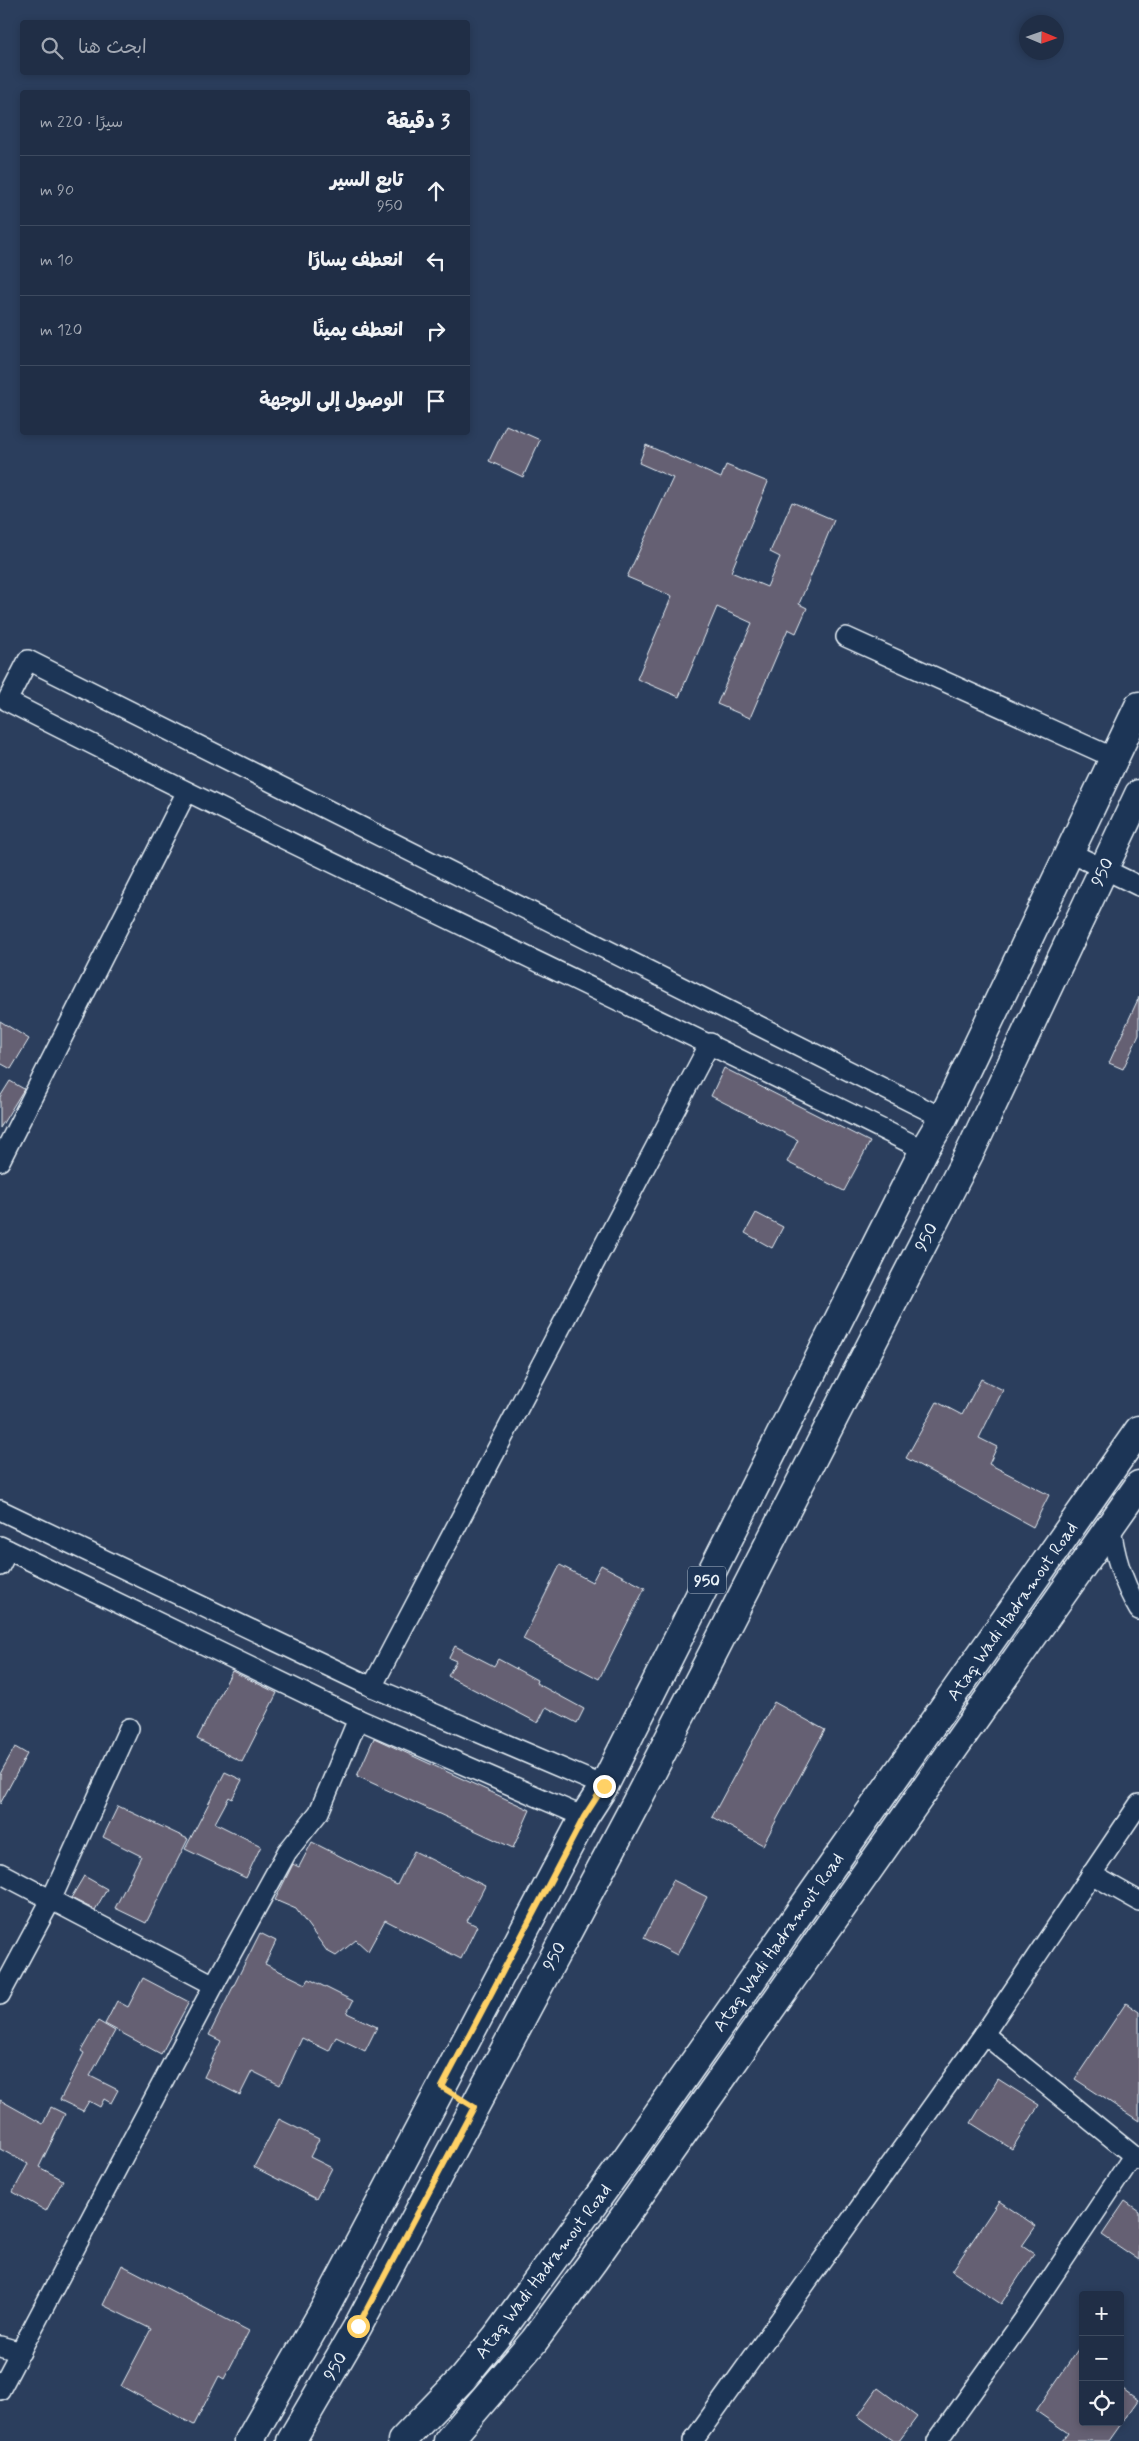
<!DOCTYPE html>
<html lang="ar">
<head>
<meta charset="utf-8">
<style>
	:root { --surface:#202e46; --page:#28364d; --text:#f1f3f6; --muted:#a2a8b3; --line:#3d4a5f }
	body { margin:0; font-family:Mynerve,"Playpen Sans Arabic",sans-serif; background:var(--page); color:var(--text); direction:rtl }
	.controls { position:absolute; right:15px; bottom:15px; display:grid; overflow:hidden; border-radius:5px; box-shadow:0 2px 8px #0003 }
	.controls button { width:45px; height:45px; display:grid; place-items:center; padding:0; border:0; border-bottom:1px solid var(--line); background:var(--surface); color:var(--text); font:25px sans-serif }
	.compass { position:absolute; left:1019px; top:15px; width:45px; height:45px; border-radius:50%; background:var(--surface); box-shadow:0 2px 8px #0003; rotate:92deg }
	.stop { position:absolute; width:15px; height:15px; margin:-11px; border:4px solid #ffd166; border-radius:50%; background:#fff }
	.stop.end { background:#ffd166; border-color:#fff; box-shadow:0 1px 5px #0008 }
	.list { margin:0; padding:0; list-style:none }
	h2 { display:flex; justify-content:space-between; align-items:center; height:65px; margin:0; padding:0 20px; font-size:21px }
	h2 small { font-size:16px; font-weight:400; color:var(--muted) }
	.list li { display:grid; grid-template-columns:32px 1fr auto; gap:15px; align-items:center; box-sizing:border-box; height:70px; padding:0 20px; border-top:1px solid var(--line) }
	.list b { display:block; font-size:19px; white-space:nowrap }
	.list p { margin:0; font-size:16px; white-space:nowrap; color:var(--muted) }
	.list em { font-size:16px; font-style:normal; color:var(--muted) }
	.icon { flex:none; width:28px; height:28px; fill:none; stroke:currentColor; stroke-width:2; stroke-linecap:round; stroke-linejoin:round }
	.map { position:relative; flex:none; width:1139px; height:2441px; overflow:hidden; direction:ltr }
	.search { position:absolute; background:var(--surface); box-shadow:0 2px 8px #0003; left:20px; top:20px; width:450px; height:55px; display:flex; align-items:center; gap:12px; box-sizing:border-box; padding:0 18px; border-radius:5px; color:var(--muted); font-size:19px }
	.panel { position:absolute; background:var(--surface); box-shadow:0 2px 8px #0003; left:20px; top:90px; width:450px; height:345px; border-radius:5px; direction:rtl }
	.map>svg:first-child { display:block }
	.building { fill:#656073; stroke:#e8f1f8 }
	.lines { fill:none; stroke-linecap:round; stroke-linejoin:round }
	.minor-casing { stroke:#e8f1f8; stroke-width:22 }
	.primary-casing { stroke:#e8f1f8; stroke-width:31 }
	.minor { stroke:#1d3557; stroke-width:19 }
	.primary { stroke:#1d3557; stroke-width:28 }
	.route { stroke:#ffd166; stroke-width:6 }
	.labels { text-anchor:middle; stroke-width:4; stroke-linejoin:round; paint-order:stroke }
	.shield { fill:#1d3557; stroke:#abb9c8; stroke-width:1 }
	.shield-label { font-size:16px; font-weight:bold; fill:#e8f1f8 }
	.street-label { font-size:18px; fill:#e8f1f8; stroke:#1d3557 }
</style>
</head>
<body>
<div class="map">
<svg width="1139" height="2441" viewBox="0 0 1139 2441">
	<rect width="100%" height="100%" fill="#2b3e5d"/>
	<filter id="ink" filterUnits="userSpaceOnUse"><feTurbulence type="fractalNoise" baseFrequency=".02" numOctaves="2"/><feDisplacementMap in="SourceGraphic" scale="10" xChannelSelector="R" yChannelSelector="G"/><feConvolveMatrix kernelMatrix="1 2 1 2 8 2 1 2 1" color-interpolation-filters="sRGB"/></filter>
	<g filter="url(#ink)">
		<!-- building -->
		<g class="building">
			<path d="M 506,425 L 540,440 L 523,477 L 489,461 Z"/>
			<path d="M 646,445 L 721,478 L 726,465 L 768,482 L 731,572 L 767,587 L 780,557 L 770,552 L 792,502 L 834,520 L 799,604 L 807,608 L 796,633 L 788,629 L 750,718 L 717,704 L 752,623 L 717,607 L 679,697 L 637,679 L 672,596 L 627,577 L 673,478 L 639,463 Z"/>
			<path d="M 1139,997 L 1139,1035 L 1123,1069 L 1109,1063 Z"/>
			<path d="M 0,1021 L 29,1039 L 11,1069 L 0,1063 Z"/>
			<path d="M 724,1068 L 870,1142 L 844,1191 L 787,1162 L 798,1140 L 711,1096 Z"/>
			<path d="M 10,1081 L 24,1089 L 0,1128 L 0,1097 Z"/>
			<path d="M 756,1213 L 783,1227 L 772,1248 L 745,1233 Z"/>
			<path d="M 981,1379 L 1003,1390 L 979,1438 L 997,1447 L 989,1464 L 1049,1495 L 1033,1527 L 906,1458 L 937,1402 L 962,1415 Z"/>
			<path d="M 560,1565 L 592,1582 L 601,1565 L 645,1588 L 599,1679 L 523,1639 Z"/>
			<path d="M 455,1646 L 494,1666 L 498,1659 L 537,1680 L 536,1683 L 584,1709 L 577,1723 L 546,1707 L 538,1723 L 448,1676 L 456,1661 L 449,1658 Z"/>
			<path d="M 232,1671 L 277,1693 L 242,1762 L 197,1739 Z"/>
			<path d="M 774,1702 L 825,1730 L 763,1845 L 712,1817 Z"/>
			<path d="M 374,1738 L 530,1810 L 513,1848 L 357,1776 Z"/>
			<path d="M 15,1747 L 27,1754 L 0,1804 L 0,1774 Z"/>
			<path d="M 225,1772 L 242,1780 L 232,1799 L 229,1797 L 215,1823 L 261,1846 L 246,1878 L 185,1849 Z"/>
			<path d="M 118,1806 L 188,1839 L 146,1923 L 115,1908 L 141,1856 L 103,1837 Z"/>
			<path d="M 312,1842 L 397,1885 L 414,1851 L 485,1886 L 467,1921 L 477,1926 L 461,1959 L 385,1920 L 368,1951 L 356,1940 L 336,1956 L 327,1951 L 296,1909 L 275,1900 L 293,1864 L 299,1867 Z"/>
			<path d="M 84,1876 L 107,1889 L 95,1910 L 71,1898 Z"/>
			<path d="M 673,1880 L 707,1897 L 677,1955 L 644,1938 Z"/>
			<path d="M 260,1933 L 276,1941 L 265,1964 L 306,1984 L 309,1979 L 353,2001 L 347,2013 L 377,2027 L 365,2051 L 336,2037 L 329,2051 L 302,2038 L 280,2085 L 252,2071 L 240,2095 L 204,2077 L 221,2041 L 209,2035 Z"/>
			<path d="M 143,1978 L 189,2002 L 161,2054 L 105,2024 L 117,2001 L 128,2007 Z"/>
			<path d="M 1126,2003 L 1139,2012 L 1139,2121 L 1075,2079 Z"/>
			<path d="M 98,2021 L 115,2031 L 90,2076 L 118,2090 L 111,2103 L 104,2099 L 100,2107 L 89,2101 L 83,2111 L 60,2100 L 84,2053 L 81,2051 Z"/>
			<path d="M 998,2079 L 1039,2105 L 1012,2149 L 971,2123 Z"/>
			<path d="M 0,2100 L 43,2124 L 51,2107 L 65,2114 L 39,2167 L 63,2180 L 46,2211 L 13,2192 L 28,2164 L 0,2149 Z"/>
			<path d="M 279,2119 L 319,2139 L 310,2157 L 332,2168 L 316,2199 L 254,2167 Z"/>
			<path d="M 999,2201 L 1036,2226 L 1022,2246 L 1034,2254 L 1001,2304 L 952,2271 Z"/>
			<path d="M 1125,2201 L 1139,2211 L 1139,2260 L 1102,2235 Z"/>
			<path d="M 122,2265 L 249,2331 L 224,2379 L 219,2376 L 194,2425 L 121,2386 L 151,2329 L 103,2305 Z"/>
			<path d="M 1083,2342 L 1083,2422 L 1120,2422 L 1120,2387 L 1138,2400 L 1109,2441 L 1062,2441 L 1068,2433 L 1036,2411 Z"/>
			<path d="M 878,2388 L 917,2417 L 899,2441 L 893,2441 L 858,2416 Z"/>
		</g>
		<g class="lines">
			<!-- minor casing -->
			<g class="minor-casing">
				<g id="minor">
					<path d="M 846,637 L 1114,758"/>
					<path d="M 1069,852 L 1139,886"/>
					<path d="M 924,1150 C 619,998 310,856 7,701 L 28,660 L 943,1118"/>
					<path d="M 0,1161 L 186,793"/>
					<path d="M 0,1510 L 372,1687 L 604,1786"/>
					<path d="M 1111,1525 C 1114,1556 1123,1583 1139,1610"/>
					<path d="M 0,1546 L 358,1719 L 584,1817"/>
					<path d="M 0,1566 L 8,1550"/>
					<path d="M 372,1687 L 710,1043"/>
					<path d="M 0,1873 L 214,1985"/>
					<path d="M 1091,1874 L 1139,1901"/>
					<path d="M 0,1995 L 51,1900 L 129,1728"/>
					<path d="M 984,2034 L 1139,2160"/>
					<path d="M 0,2346 L 21,2352"/>
					<path d="M 0,2390 L 214,1985 L 287,1852 L 319,1812 L 358,1719"/>
					<path d="M 693,2441 L 984,2034 L 1139,1804"/>
					<path d="M 937,2441 L 1024,2319 L 1133,2156"/>
				</g>
			</g>
			<!-- primary casing -->
			<g class="primary-casing">
				<g id="primary">
					<path d="M 249,2441 L 324,2310 L 584,1817 L 604,1786 L 924,1150 L 943,1118 L 1139,706"/>
					<path d="M 291,2441 L 358,2326 L 636,1803 L 972,1148 L 1139,794"/>
					<path d="M 402,2441 L 463,2378 L 497,2336 L 626,2159 L 1139,1430"/>
					<path d="M 448,2441 L 534,2341 L 593,2261 L 1139,1485"/>
				</g>
			</g>
			<!-- minor -->
			<use href="#minor" class="minor"/>
			<!-- primary -->
			<use href="#primary" class="primary"/>
		</g>
	</g>
	<g class="lines" filter="url(#ink)">
		<!-- route -->
		<path class="route" d="M 358,2326 L 474,2107 L 442,2087 L 584,1817 L 604,1786"/>
	</g>
	<g class="labels">
		<!-- shield labels -->
		<rect class="shield" x="688" y="1566.5" width="38" height="27" rx="4"/>
		<g class="shield-label">
			<text x="707" y="1586">950</text>
		</g>
		<!-- street labels -->
		<g class="street-label">
			<text transform="translate(1102 872) rotate(-65)" y="6">950</text>
			<text transform="translate(926 1237) rotate(-63)" y="6">950</text>
			<text transform="translate(1012 1611) rotate(-55)" y="6">Ataq Wadi Hadramout Road</text>
			<text transform="translate(778 1942) rotate(-55)" y="6">Ataq Wadi Hadramout Road</text>
			<text transform="translate(554 1956) rotate(-62)" y="6">950</text>
			<text transform="translate(543 2271) rotate(-53)" y="6">Ataq Wadi Hadramout Road</text>
			<text transform="translate(335 2366) rotate(-60)" y="6">950</text>
		</g>
	</g>
</svg>
<div class="controls">
<button>+</button>
<button>−</button>
<button><svg class="icon" aria-label="locate" viewBox="0 0 24 24"><circle cx="12" cy="12" r="6"/><path d="M12 2v4M12 18v4M2 12h4M18 12h4"/></svg></button>
</div>
<svg class="compass" viewBox="-18 -18 36 36"><path d="M0-13l5 13h-10z" fill="#e53935"/><path d="M0 13l5-13h-10z" fill="#a2a8b3"/></svg>
<div class="stop" style="left:358px;top:2326px"></div>
<div class="stop end" style="left:604px;top:1786px"></div>
<div class="search"><svg class="icon" aria-label="search" viewBox="0 0 24 24"><circle cx="10" cy="10" r="6"/><path d="M15 15l6 6"/></svg>ابحث هنا</div>
<section class="panel">
<h2>3 دقيقة<small>سيرًا · 220 m</small></h2>
<ul class="list">
<li><svg class="icon" aria-label="ahead" viewBox="0 0 24 24"><path d="M12 20V5M6 11l6-6 6 6"/></svg><div><b>تابع السير</b><p>950</p></div><em>90 m</em></li>
<li><svg class="icon" aria-label="left" viewBox="0 0 24 24"><path d="M17 20v-9H6M10 6l-5 5 5 5"/></svg><div><b>انعطف يسارًا</b></div><em>10 m</em></li>
<li><svg class="icon" aria-label="right" viewBox="0 0 24 24"><path d="M7 20v-9h11M14 6l5 5-5 5"/></svg><div><b>انعطف يمينًا</b></div><em>120 m</em></li>
<li><svg class="icon" aria-label="arrive" viewBox="0 0 24 24"><path d="M6 21V4h12l-3 4 3 4H6"/></svg><div><b>الوصول إلى الوجهة</b></div></li>
</ul>
</section>
</div>
</body>
</html>
